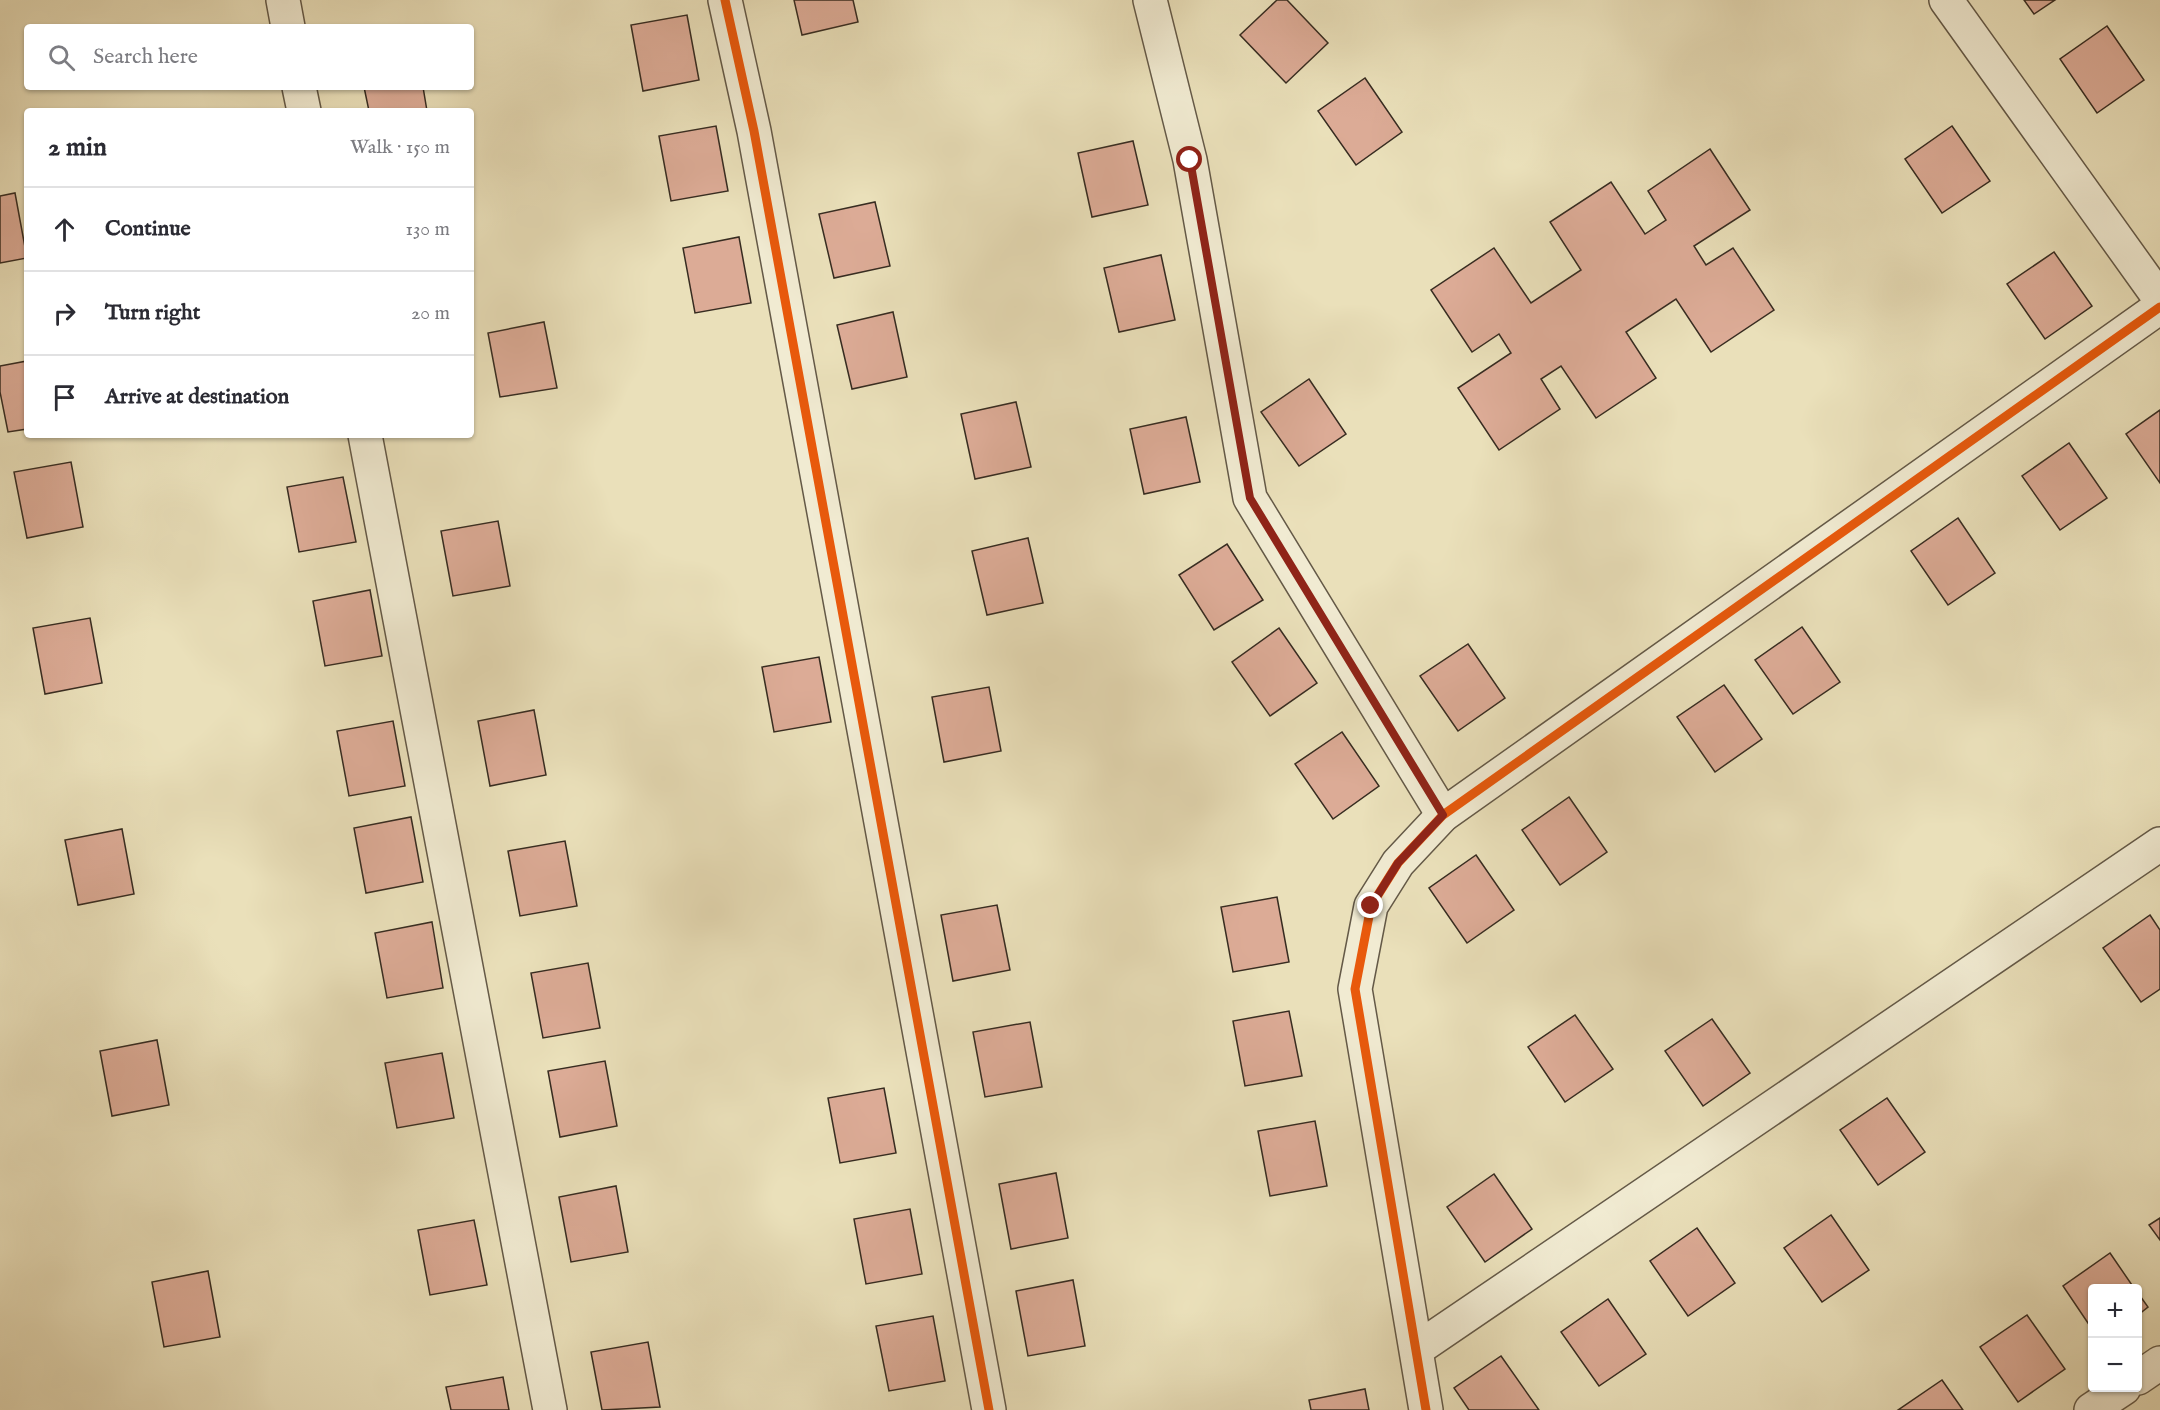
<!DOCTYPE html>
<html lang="en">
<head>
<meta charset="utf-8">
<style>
	:root { --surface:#fff; --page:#f7f7f7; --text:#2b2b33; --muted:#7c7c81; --line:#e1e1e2 }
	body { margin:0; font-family:"IM FELL English",serif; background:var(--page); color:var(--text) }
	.controls { position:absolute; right:18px; bottom:18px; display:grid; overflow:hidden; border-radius:6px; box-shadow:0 2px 4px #0004 }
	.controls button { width:54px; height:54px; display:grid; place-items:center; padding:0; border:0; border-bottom:2px solid var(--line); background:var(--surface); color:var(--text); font:30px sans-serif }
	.stop { position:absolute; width:18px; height:18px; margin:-14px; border:4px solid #8f2418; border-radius:50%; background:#fff }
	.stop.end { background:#8f2418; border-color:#fff; box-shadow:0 2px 6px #0008 }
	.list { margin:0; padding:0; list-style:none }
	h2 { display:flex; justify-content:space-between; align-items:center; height:78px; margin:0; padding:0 24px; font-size:26px }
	h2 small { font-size:20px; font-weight:400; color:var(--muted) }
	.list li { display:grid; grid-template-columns:39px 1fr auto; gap:18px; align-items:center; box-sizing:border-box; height:84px; padding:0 24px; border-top:2px solid var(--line) }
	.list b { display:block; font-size:22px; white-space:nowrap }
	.list em { font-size:20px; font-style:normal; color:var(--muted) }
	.icon { flex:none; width:33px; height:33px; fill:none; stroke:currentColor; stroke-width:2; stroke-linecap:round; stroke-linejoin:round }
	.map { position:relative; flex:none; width:2160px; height:1410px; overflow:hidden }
	.search { position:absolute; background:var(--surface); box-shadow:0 2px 4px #0004; left:24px; top:24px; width:450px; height:66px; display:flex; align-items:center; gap:15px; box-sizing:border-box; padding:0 21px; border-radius:6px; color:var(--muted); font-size:22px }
	.panel { position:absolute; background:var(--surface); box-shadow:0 2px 4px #0004; left:24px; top:108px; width:450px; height:330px; border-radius:6px }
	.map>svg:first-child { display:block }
	.building { fill:#dcab96; stroke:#372c21; stroke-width:1.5 }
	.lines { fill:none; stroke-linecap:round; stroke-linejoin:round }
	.street-casing { stroke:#645947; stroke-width:36 }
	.street { stroke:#f1ebd2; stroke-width:33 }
	.cycleway-casing { stroke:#f1ebd2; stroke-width:13 }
	.cycleway { stroke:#e8590c; stroke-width:9 }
	.route { stroke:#8f2418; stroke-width:8 }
</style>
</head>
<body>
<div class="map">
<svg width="2160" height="1410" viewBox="0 0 2160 1410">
	<rect width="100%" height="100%" fill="#eae0ba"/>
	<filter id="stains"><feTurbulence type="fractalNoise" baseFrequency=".00333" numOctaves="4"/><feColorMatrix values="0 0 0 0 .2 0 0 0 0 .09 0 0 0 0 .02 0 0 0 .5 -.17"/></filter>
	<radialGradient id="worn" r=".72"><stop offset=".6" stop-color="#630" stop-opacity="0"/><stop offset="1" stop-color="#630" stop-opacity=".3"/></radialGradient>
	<!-- building -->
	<g class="building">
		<path d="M 794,0 L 853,0 L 858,22 L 802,35 Z"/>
		<path d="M 1277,0 L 1287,0 L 1328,43 L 1286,83 L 1240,35 Z"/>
		<path d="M 2024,0 L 2055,0 L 2034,14 Z"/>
		<path d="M 687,15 L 699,80 L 643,91 L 631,25 Z"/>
		<path d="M 2107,26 L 2144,80 L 2097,113 L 2060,59 Z"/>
		<path d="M 1365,78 L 1402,132 L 1356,165 L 1318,111 Z"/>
		<path d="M 364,87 L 423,87 L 427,111 L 369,111 Z"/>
		<path d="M 716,126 L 728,191 L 671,201 L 659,136 Z"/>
		<path d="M 1952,126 L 1990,181 L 1942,213 L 1905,159 Z"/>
		<path d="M 1133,141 L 1148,205 L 1092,217 L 1078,153 Z"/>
		<path d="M 1710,149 L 1750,210 L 1694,246 L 1706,265 L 1733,248 L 1774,310 L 1711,352 L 1676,299 L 1626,332 L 1656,378 L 1596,418 L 1561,366 L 1541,379 L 1560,409 L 1499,450 L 1458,388 L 1511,353 L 1499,334 L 1472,352 L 1431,290 L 1494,248 L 1531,303 L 1581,270 L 1550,222 L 1611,182 L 1645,234 L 1666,220 L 1648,191 Z"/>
		<path d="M 15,193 L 27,258 L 0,263 L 0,196 Z"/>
		<path d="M 875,202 L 890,266 L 834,278 L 819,214 Z"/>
		<path d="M 739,237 L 751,303 L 695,313 L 683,248 Z"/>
		<path d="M 2054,252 L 2092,306 L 2045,339 L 2007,284 Z"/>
		<path d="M 1161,255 L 1175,320 L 1119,332 L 1104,268 Z"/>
		<path d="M 893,312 L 907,377 L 852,389 L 837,325 Z"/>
		<path d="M 544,322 L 557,388 L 500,397 L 488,333 Z"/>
		<path d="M 27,361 L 27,429 L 8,432 L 0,392 L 0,366 Z"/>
		<path d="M 1309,379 L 1346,434 L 1299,466 L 1261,412 Z"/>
		<path d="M 1016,402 L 1031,467 L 975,479 L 961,414 Z"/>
		<path d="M 2160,410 L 2160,483 L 2126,434 Z"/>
		<path d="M 1186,417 L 1200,482 L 1144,494 L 1130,429 Z"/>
		<path d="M 2069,443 L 2107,498 L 2060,530 L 2022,476 Z"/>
		<path d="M 71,462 L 83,527 L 27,538 L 14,472 Z"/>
		<path d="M 343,477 L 356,542 L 299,552 L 287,487 Z"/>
		<path d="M 1958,518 L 1995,573 L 1948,605 L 1911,551 Z"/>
		<path d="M 498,521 L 510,586 L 453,596 L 441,531 Z"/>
		<path d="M 1028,538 L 1043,603 L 987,615 L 972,551 Z"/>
		<path d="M 1227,544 L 1263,600 L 1214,630 L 1179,575 Z"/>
		<path d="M 370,590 L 382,656 L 325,666 L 313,601 Z"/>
		<path d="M 90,618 L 102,683 L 45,694 L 33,628 Z"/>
		<path d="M 1802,627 L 1840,682 L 1793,714 L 1755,660 Z"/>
		<path d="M 1279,628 L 1317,683 L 1270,716 L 1232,662 Z"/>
		<path d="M 1468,644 L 1505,698 L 1458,731 L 1420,676 Z"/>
		<path d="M 819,657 L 831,722 L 774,732 L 762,667 Z"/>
		<path d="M 1724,685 L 1762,739 L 1715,772 L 1677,717 Z"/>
		<path d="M 989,687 L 1001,751 L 944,762 L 932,697 Z"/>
		<path d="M 534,710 L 546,775 L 490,786 L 478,721 Z"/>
		<path d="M 393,721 L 405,786 L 349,796 L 337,731 Z"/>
		<path d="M 1342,732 L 1379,786 L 1333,819 L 1295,764 Z"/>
		<path d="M 1569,797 L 1607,852 L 1560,885 L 1522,830 Z"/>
		<path d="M 411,817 L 423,882 L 366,893 L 354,828 Z"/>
		<path d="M 122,829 L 134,894 L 78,905 L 65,840 Z"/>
		<path d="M 565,841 L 577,906 L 520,916 L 508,851 Z"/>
		<path d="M 1476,855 L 1514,910 L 1467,943 L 1429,888 Z"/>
		<path d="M 1277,897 L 1289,962 L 1233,972 L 1221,907 Z"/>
		<path d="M 997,905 L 1010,970 L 953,981 L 941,915 Z"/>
		<path d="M 2150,915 L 2160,930 L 2160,989 L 2141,1002 L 2103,948 Z"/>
		<path d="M 432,922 L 443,988 L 387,998 L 375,933 Z"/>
		<path d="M 588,963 L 600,1028 L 543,1038 L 531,973 Z"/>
		<path d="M 1289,1011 L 1302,1076 L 1245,1086 L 1233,1021 Z"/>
		<path d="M 1575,1015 L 1613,1069 L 1565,1102 L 1528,1047 Z"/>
		<path d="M 1712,1019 L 1750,1073 L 1703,1106 L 1665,1051 Z"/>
		<path d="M 1030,1022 L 1042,1087 L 985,1097 L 973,1032 Z"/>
		<path d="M 157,1040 L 169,1105 L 112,1116 L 100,1051 Z"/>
		<path d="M 442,1053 L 454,1118 L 397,1128 L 385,1063 Z"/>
		<path d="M 605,1061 L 617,1126 L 560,1137 L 548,1071 Z"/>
		<path d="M 884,1088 L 896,1153 L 840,1163 L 828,1098 Z"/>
		<path d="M 1887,1098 L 1925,1152 L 1878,1185 L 1840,1130 Z"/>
		<path d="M 1315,1121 L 1327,1186 L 1270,1196 L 1258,1131 Z"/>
		<path d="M 1056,1173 L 1068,1238 L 1011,1249 L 999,1184 Z"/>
		<path d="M 1494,1174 L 1532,1229 L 1485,1262 L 1447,1207 Z"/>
		<path d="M 616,1186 L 628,1252 L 571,1262 L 559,1197 Z"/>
		<path d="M 910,1209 L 922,1274 L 866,1284 L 854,1219 Z"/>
		<path d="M 1831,1215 L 1869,1270 L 1822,1302 L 1784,1248 Z"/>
		<path d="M 2160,1218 L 2160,1240 L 2149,1225 Z"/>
		<path d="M 474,1220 L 487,1285 L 430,1295 L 418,1230 Z"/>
		<path d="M 1697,1228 L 1735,1283 L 1688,1316 L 1650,1261 Z"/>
		<path d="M 2110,1253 L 2134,1288 L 2092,1288 L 2092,1329 L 2063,1286 Z"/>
		<path d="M 208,1271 L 220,1337 L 164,1347 L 152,1282 Z"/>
		<path d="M 1073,1280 L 1085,1346 L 1028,1356 L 1016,1291 Z"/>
		<path d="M 2138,1293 L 2148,1307 L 2138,1315 Z"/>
		<path d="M 1608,1299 L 1646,1354 L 1599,1386 L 1561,1332 Z"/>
		<path d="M 2027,1315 L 2065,1369 L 2018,1402 L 1980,1347 Z"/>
		<path d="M 933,1316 L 945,1381 L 889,1391 L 876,1326 Z"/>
		<path d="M 648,1342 L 660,1407 L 602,1410 L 591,1352 Z"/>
		<path d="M 1501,1356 L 1539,1410 L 1469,1410 L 1454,1388 Z"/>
		<path d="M 503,1377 L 509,1410 L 451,1410 L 446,1387 Z"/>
		<path d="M 1942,1380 L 1963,1410 L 1898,1410 Z"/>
		<path d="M 1365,1389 L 1369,1410 L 1311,1410 L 1309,1400 Z"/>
	</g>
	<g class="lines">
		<!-- street casing -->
		<g class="street-casing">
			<g id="street">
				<path d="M 283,0 L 288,27"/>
				<path d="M 725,0 L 754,131 L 989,1410"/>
				<path d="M 1150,0 L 1190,160 L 1250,498 L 1443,815"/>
				<path d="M 1946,0 L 2160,299"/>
				<path d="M 299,87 L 304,111"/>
				<path d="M 365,435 L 550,1410"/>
				<path d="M 1417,1349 L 2160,844"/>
				<path d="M 2138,1378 L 2160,1363"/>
				<path d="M 1426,1410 L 1355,989 L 1371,906 L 1398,863 L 1443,815 L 2160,307"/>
				<path d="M 2091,1410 L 2124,1388"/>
			</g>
		</g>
		<!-- street -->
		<use href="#street" class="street"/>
		<!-- cycleway casing -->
		<g class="cycleway-casing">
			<g id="cycleway">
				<path d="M 725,0 L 754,131 L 989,1410"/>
				<path d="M 1426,1410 L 1355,989 L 1371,906 L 1398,863 L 1443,815 L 2160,307"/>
			</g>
		</g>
		<!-- cycleway -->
		<use href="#cycleway" class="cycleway"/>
	</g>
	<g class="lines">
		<!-- route -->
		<path class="route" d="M 1190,160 L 1250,498 L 1443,815 L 1398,863 L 1371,906"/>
	</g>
	<rect width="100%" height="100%" filter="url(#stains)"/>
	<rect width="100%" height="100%" fill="url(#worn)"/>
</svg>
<div class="controls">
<button>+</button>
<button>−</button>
</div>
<div class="stop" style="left:1190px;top:160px"></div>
<div class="stop end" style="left:1371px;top:906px"></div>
<div class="search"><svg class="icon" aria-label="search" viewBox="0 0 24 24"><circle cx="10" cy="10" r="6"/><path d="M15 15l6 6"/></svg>Search here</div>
<section class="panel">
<h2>2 min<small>Walk · 150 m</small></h2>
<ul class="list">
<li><svg class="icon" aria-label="ahead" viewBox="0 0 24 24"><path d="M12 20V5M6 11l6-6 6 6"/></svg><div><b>Continue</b></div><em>130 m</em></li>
<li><svg class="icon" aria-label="right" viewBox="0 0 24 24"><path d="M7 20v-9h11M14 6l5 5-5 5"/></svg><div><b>Turn right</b></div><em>20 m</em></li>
<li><svg class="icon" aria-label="arrive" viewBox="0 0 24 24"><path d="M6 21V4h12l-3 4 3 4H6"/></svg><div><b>Arrive at destination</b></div></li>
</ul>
</section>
</div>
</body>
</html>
